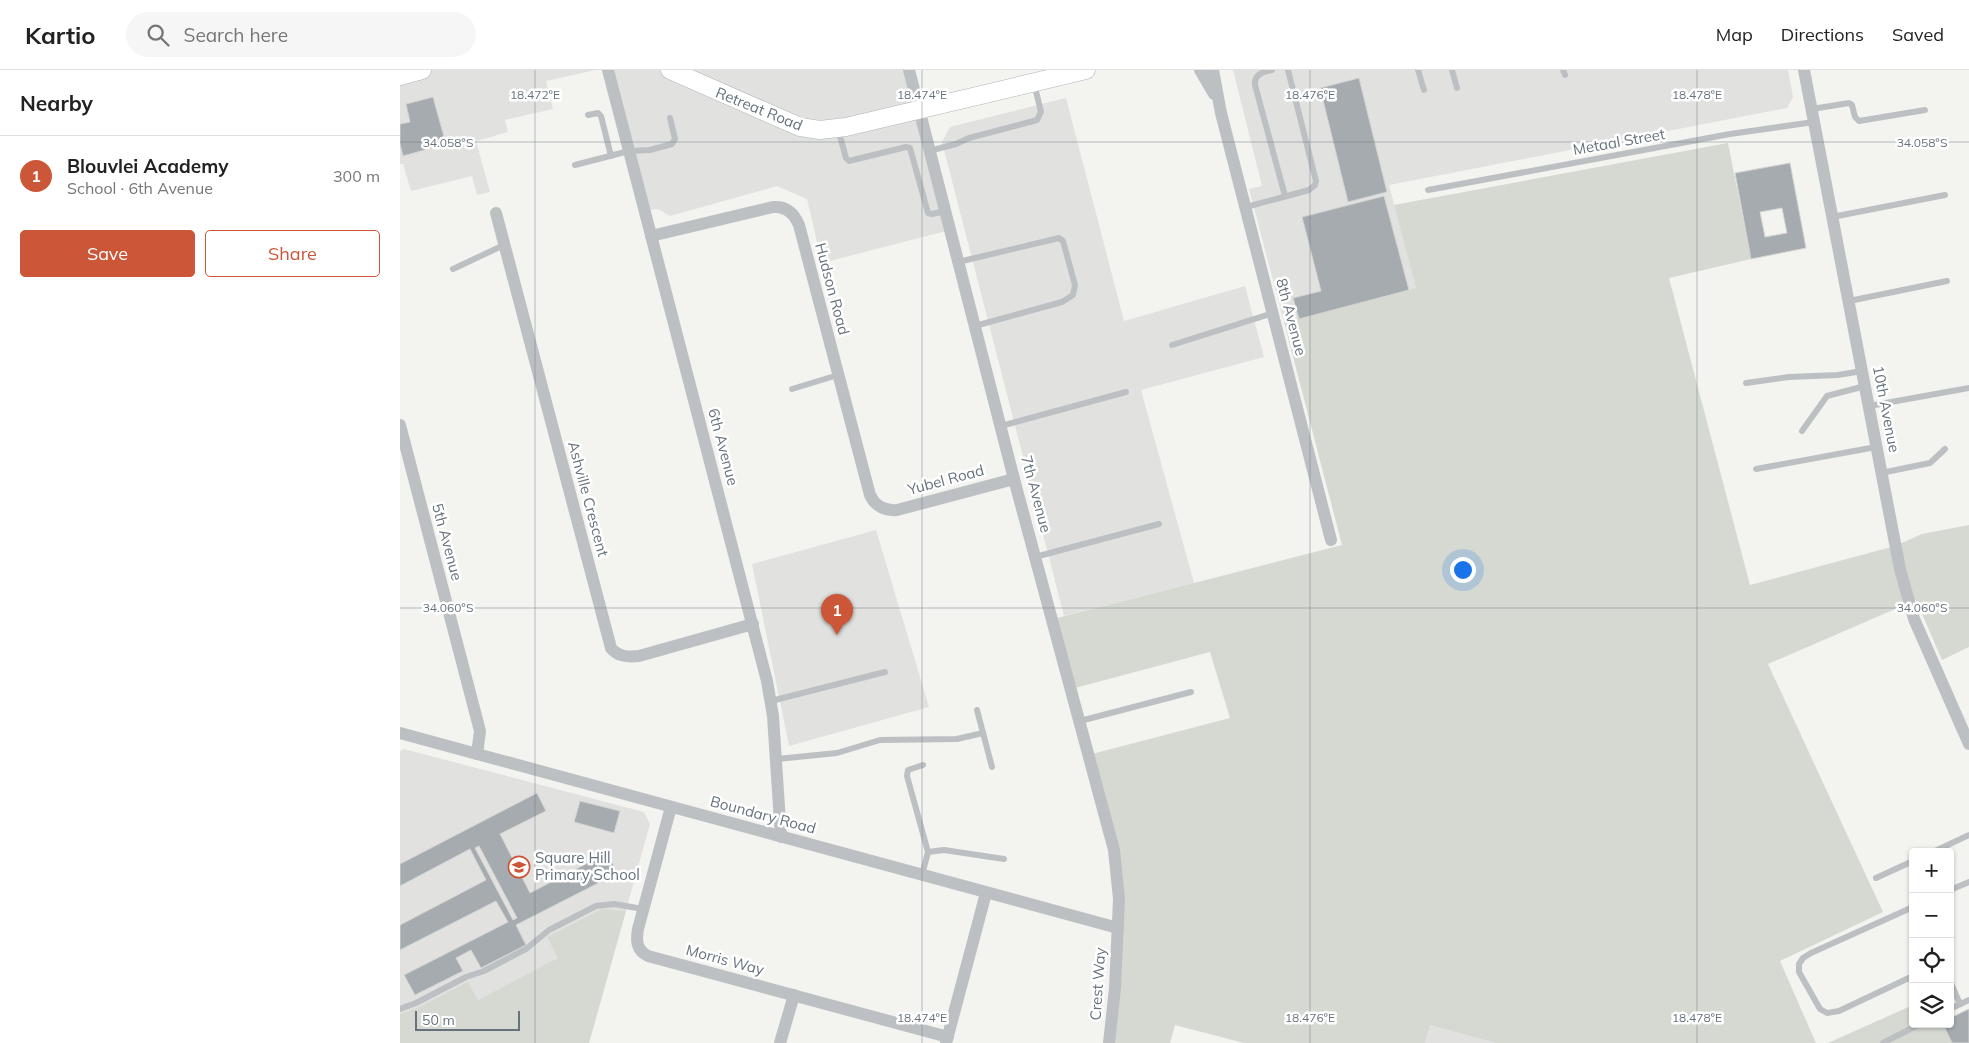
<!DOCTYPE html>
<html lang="en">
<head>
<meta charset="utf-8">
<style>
	:root { --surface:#fff; --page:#f6f6f6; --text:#222; --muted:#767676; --line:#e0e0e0; --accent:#cb5638 }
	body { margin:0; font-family:Mulish,sans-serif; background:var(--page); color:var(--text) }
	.controls { position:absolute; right:15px; bottom:15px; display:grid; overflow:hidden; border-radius:5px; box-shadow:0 1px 4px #0004 }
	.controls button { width:45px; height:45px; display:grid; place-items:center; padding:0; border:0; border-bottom:1px solid var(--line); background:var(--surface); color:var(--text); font:25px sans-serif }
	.scale { position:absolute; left:15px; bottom:12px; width:105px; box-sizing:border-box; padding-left:5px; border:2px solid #66737d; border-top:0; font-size:14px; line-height:18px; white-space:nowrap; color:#66737d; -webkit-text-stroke:4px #fff; paint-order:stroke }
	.you { position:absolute; left:1062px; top:499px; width:18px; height:18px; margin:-12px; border:4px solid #fff; border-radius:50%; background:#1a73e8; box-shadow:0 0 0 8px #1a73e833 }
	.badge { display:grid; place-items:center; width:32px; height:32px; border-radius:50%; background:var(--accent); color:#fff; font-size:16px; font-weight:700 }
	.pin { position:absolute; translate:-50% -41px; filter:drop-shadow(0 1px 2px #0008) }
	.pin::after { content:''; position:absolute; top:26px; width:18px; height:15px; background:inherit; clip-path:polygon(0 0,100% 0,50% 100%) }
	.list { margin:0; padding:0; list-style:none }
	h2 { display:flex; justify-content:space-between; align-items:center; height:65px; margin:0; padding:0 20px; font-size:21px }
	h2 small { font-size:16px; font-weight:400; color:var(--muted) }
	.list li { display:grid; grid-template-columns:32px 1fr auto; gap:15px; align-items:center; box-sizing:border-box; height:80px; padding:0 20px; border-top:1px solid var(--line) }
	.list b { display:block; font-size:19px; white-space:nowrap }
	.list p { margin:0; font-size:16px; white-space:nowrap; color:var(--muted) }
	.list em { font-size:16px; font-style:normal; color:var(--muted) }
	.actions { display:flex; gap:10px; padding:15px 20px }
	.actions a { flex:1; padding:11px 0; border:1px solid var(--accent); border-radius:5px; text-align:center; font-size:18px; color:var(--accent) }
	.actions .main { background:var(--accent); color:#fff }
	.icon { flex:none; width:28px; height:28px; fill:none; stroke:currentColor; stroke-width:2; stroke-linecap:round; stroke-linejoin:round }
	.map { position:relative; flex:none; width:1569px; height:973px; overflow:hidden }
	header { display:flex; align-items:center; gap:30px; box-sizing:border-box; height:70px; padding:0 25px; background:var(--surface); border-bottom:1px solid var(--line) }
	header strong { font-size:24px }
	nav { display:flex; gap:28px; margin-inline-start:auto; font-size:18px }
	.search { width:350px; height:45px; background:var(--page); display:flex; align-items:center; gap:12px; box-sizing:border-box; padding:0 18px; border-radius:28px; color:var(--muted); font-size:19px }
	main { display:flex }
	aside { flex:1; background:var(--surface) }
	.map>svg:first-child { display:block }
	.built { fill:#e1e2e0 }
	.green { fill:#d5d9d1 }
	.building { fill:#a5abaf; stroke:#d4d4d2; fill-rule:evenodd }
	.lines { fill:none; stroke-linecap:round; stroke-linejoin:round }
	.secondary-casing { stroke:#afb4b7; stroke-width:19 }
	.service { stroke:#bdc0c3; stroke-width:6 }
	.minor { stroke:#bdc0c3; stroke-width:12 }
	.secondary { stroke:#fff; stroke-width:18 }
	.ticks { fill:none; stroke:#66737d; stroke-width:1; stroke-opacity:0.45 }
	.labels { text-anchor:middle; stroke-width:5; stroke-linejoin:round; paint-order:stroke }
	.street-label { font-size:15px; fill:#66737d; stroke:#fff }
	.poi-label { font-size:15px; fill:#66737d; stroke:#fff; text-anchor:start }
	.ticks-label { font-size:12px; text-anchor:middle; fill:#66737d; stroke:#fff; stroke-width:5; stroke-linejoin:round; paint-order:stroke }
</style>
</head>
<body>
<header>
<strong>Kartio</strong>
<div class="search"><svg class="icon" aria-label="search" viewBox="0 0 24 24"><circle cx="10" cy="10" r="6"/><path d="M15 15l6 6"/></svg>Search here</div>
<nav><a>Map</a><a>Directions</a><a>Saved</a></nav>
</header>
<main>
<aside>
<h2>Nearby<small></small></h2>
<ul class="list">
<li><span class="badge">1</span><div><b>Blouvlei Academy</b><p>School · 6th Avenue</p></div><em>300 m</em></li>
</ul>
<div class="actions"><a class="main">Save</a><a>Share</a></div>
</aside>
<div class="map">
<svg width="1569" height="973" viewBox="0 0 1569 973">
	<rect width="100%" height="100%" fill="#f3f3f0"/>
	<!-- built -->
	<g class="built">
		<path d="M 0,0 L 196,0 L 146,11 L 153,39 L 105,50 L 108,62 L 76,71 L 90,122 L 77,125 L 72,106 L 11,121 L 3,94 L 0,94 Z"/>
		<path d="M 208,0 L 509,0 L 550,160 L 422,193 L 407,129 L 377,116 L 270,146 L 258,139 L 244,141 Z"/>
		<path d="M 833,0 L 1388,0 L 1393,27 L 1387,38 L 989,115 L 1016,218 L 884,252 L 849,119 L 862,116 Z"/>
		<path d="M 666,28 L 724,251 L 845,216 L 864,287 L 741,320 L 794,513 L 664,546 L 542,72 L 550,57 Z"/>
		<path d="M 476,460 L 529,637 L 389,676 L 352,494 Z"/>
		<path d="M 4,679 L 244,742 L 250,754 L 189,973 L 0,973 L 0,681 Z"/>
		<path d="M 1030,955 L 1095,973 L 1025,973 Z"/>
	</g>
	<!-- green -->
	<g class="green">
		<path d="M 1328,73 L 1351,189 L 1269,208 L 1350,515 L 1495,476 L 1522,464 L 1569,455 L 1569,577 L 1542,590 L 1516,530 L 1368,594 L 1483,842 L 1380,891 L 1416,973 L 1095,973 L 1030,955 L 1025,973 L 844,973 L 775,955 L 770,973 L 713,973 L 721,829 L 692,684 L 830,648 L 810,582 L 675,618 L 657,548 L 942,475 L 884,252 L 1016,218 L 994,135 Z"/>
		<path d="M 202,839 L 226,841 L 189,973 L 0,973 L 0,944 L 17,938 L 68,912 L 78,930 L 158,888 L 147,867 Z"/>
		<path d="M 1513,935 L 1513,954 L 1543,954 L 1552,973 L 1428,973 Z"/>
	</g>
	<!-- building -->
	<g class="building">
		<path d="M 959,8 L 987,122 L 948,132 L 920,18 Z"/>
		<path d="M 33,27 L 46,74 L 3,86 L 0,74 L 0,54 L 10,52 L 6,34 Z"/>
		<path d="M 1390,93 L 1406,178 L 1351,189 L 1335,103 ZM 1382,138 L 1387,163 L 1365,167 L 1360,142 Z"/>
		<path d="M 984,126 L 1009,220 L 899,249 L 893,228 L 921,221 L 902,147 Z"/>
		<path d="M 137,723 L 146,741 L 100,764 L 130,823 L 207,783 L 218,803 L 116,855 L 126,875 L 81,898 L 71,880 L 56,888 L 63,901 L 15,925 L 4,905 L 108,852 L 96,831 L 0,880 L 0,855 L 86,810 L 70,779 L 0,816 L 0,794 ZM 79,776 L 117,848 L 113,850 L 75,778 Z"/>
		<path d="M 180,731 L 220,741 L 214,763 L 174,752 Z"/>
		<path d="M 1569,939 L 1569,973 L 1552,973 L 1543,954 L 1550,954 L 1550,948 Z"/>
	</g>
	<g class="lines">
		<!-- secondary casing -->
		<g class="secondary-casing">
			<g id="secondary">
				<path d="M 270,0 L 400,57 L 420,60 L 446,57 L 686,0"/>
				<path d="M 0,6 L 22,0"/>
			</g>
		</g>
		<!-- service -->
		<g class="service">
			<path d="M 872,0 C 863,2 854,4 855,15 L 885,126"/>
			<path d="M 1018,0 L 1024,20"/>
			<path d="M 1052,0 L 1057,18"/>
			<path d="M 1163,0 L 1165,5"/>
			<path d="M 1412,39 L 1449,33 L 1452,35 L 1455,47 L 1459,51 L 1525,40"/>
			<path d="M 188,45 L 198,43 L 201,46 L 211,86"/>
			<path d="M 438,59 L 446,88 L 449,91 L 506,77 L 510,78 L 528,143 L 532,144 L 545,141"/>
			<path d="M 529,81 L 556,74 L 569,68 L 637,50 L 641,42 L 634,13"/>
			<path d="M 175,95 L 229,81 L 250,80 L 272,74 L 275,69 L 270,48"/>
			<path d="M 1028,120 L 1330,64 L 1414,52"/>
			<path d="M 846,137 L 909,120 L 915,115 L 916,111 L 888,0"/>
			<path d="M 1432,147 L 1545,125"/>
			<path d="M 558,192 L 659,168 L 663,171 L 675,215 L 673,225 L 662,232 L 575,256"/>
			<path d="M 53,199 L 104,175"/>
			<path d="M 1449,231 L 1547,211"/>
			<path d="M 772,275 L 873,243"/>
			<path d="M 1346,313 L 1389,307 L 1438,305 L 1462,301"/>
			<path d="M 392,319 L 438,305"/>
			<path d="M 1469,336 L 1569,318"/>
			<path d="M 601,356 L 726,322"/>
			<path d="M 1402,361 L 1427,326 L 1465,316"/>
			<path d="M 1356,399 L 1476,377"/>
			<path d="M 1481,403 L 1530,393 L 1545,379"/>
			<path d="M 635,487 L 759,454"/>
			<path d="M 371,631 L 485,602"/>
			<path d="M 577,640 L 592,697"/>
			<path d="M 680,651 L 791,622"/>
			<path d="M 377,689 L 437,683 L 480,670 L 557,669 L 583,663"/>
			<path d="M 523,695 L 508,700 L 507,706 L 528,782 L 544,780 L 604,789"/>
			<path d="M 1533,782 L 1569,765"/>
			<path d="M 522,805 L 528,782"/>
			<path d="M 1476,808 L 1513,791"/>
			<path d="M 1550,820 L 1569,812"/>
			<path d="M 1513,837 L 1411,883 L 1403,888 L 1399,894 L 1399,902 L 1420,939 L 1427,943 L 1439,941 L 1513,906"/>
			<path d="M 1550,911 L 1560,934"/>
			<path d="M 0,939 L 16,933 L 66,907 L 84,901 L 126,879 L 149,860 L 196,836 L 214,834 L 243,839"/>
			<path d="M 1550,939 L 1569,930"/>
			<path d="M 1483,973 L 1520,954"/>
		</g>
		<!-- minor -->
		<g class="minor">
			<path d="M 208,0 L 367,611 L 373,646 L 381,767"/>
			<path d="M 509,0 L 614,409 L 714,780 L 719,829 L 715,918 L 709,973"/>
			<path d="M 800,0 L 814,24"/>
			<path d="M 813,0 L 821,43 L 931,470"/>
			<path d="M 1404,0 L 1500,499 L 1514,549 L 1569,674"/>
			<path d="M 96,143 L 211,578 C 218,587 228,587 239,586 L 353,554"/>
			<path d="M 251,166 L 373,137 C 386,136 394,143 399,155 L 470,425 C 475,436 485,441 497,440 L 614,409"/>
			<path d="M 0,355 L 80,661 L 77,684"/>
			<path d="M 0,663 L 718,858"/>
			<path d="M 271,737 L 238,859 C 236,870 236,880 248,886 L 548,967"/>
			<path d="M 380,973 L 394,925"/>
			<path d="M 546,973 L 586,823"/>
		</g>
		<!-- secondary -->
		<use href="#secondary" class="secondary"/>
	</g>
	<!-- ticks -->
	<path class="ticks" d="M 135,0 L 135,973M 522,0 L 522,973M 910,0 L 910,973M 1297,0 L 1297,973M 0,72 L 1569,72M 0,538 L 1569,538"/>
	<!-- icons -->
	<defs>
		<g id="school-ring" transform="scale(1.125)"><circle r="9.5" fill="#fff" stroke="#cb5638" stroke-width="1.5"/><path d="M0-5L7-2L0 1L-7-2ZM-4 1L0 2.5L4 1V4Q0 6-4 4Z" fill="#cb5638"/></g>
	</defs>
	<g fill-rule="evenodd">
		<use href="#school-ring" x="119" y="797"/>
	</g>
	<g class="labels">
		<!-- street labels -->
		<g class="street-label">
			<text transform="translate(359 39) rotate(22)" y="5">Retreat Road</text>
			<text transform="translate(1219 72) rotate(-10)" y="5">Metaal Street</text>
			<text transform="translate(432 219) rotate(75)" y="5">Hudson Road</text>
			<text transform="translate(891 247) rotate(75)" y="5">8th Avenue</text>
			<text transform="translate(1486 339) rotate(79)" y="5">10th Avenue</text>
			<text transform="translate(323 377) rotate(75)" y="5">6th Avenue</text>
			<text transform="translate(546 410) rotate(-15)" y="5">Yubel Road</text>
			<text transform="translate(636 424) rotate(75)" y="5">7th Avenue</text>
			<text transform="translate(188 429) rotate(75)" y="5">Ashville Crescent</text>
			<text transform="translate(47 472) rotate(75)" y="5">5th Avenue</text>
			<text transform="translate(363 745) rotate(15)" y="5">Boundary Road</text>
			<text transform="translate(325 890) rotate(15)" y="5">Morris Way</text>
			<text transform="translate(698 914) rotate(-86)" y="5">Crest Way</text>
		</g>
		<!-- poi labels -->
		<g class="poi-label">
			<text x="135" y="793">Square Hill<tspan x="135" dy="17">Primary School</tspan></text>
		</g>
	</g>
	<g class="ticks-label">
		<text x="135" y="29">18.472°E</text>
		<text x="522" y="29">18.474°E</text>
		<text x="910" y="29">18.476°E</text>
		<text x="1297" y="29">18.478°E</text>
		<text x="48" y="77">34.058°S</text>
		<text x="1522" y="77">34.058°S</text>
		<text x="48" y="542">34.060°S</text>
		<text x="1522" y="542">34.060°S</text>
		<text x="522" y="952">18.474°E</text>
		<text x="910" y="952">18.476°E</text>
		<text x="1297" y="952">18.478°E</text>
	</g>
</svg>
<div class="controls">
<button>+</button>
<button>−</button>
<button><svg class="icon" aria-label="locate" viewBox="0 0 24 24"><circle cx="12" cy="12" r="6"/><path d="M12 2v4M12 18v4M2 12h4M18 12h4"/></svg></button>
<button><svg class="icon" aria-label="layers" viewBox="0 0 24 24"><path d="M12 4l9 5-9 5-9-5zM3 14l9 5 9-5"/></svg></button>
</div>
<div class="scale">50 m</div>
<div class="you"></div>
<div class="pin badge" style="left:437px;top:565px">1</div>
</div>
</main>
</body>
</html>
